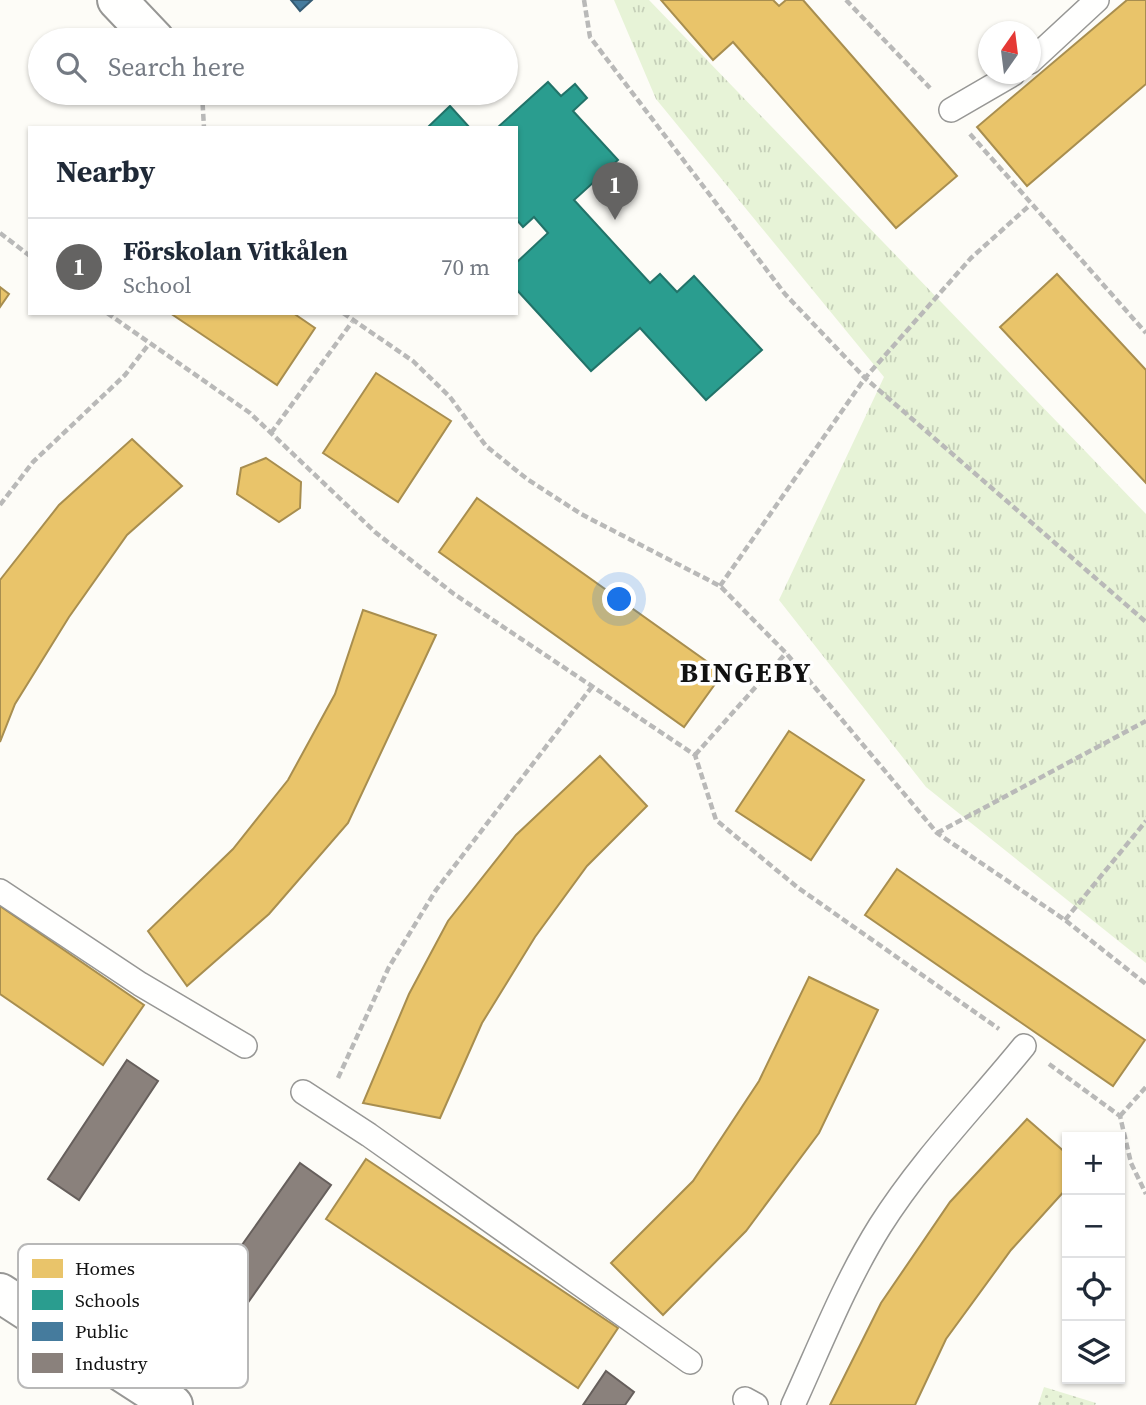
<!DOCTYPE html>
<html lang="en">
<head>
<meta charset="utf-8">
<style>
	:root { --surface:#fff; --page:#f6f6f7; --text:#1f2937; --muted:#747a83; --line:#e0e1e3; --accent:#646362 }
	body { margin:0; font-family:"Source Serif 4",serif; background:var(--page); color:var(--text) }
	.controls { position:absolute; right:21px; bottom:21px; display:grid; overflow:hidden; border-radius:0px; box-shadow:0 2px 5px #0004 }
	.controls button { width:63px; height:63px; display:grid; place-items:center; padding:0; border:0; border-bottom:2px solid var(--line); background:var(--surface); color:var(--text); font:35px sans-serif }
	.compass { position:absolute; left:978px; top:21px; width:63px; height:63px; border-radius:50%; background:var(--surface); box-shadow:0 2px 5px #0004; rotate:14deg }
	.you { position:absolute; left:620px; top:600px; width:24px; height:24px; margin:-18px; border:5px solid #fff; border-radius:50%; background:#1a73e8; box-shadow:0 0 0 10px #1a73e833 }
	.badge { display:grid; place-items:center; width:46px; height:46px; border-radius:50%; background:var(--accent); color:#fff; font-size:23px; font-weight:700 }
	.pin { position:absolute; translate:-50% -58px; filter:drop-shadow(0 2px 4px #0008) }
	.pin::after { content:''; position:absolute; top:37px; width:24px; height:21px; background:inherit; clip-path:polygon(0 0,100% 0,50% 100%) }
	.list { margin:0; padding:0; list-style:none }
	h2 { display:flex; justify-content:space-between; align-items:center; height:91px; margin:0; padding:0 28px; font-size:30px }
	h2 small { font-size:23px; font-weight:400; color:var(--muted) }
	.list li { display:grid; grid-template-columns:46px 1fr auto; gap:21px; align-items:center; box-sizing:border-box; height:98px; padding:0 28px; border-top:2px solid var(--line) }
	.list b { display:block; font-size:26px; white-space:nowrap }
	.list p { margin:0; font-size:23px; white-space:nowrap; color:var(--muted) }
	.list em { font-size:23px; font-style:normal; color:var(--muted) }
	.icon { flex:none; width:38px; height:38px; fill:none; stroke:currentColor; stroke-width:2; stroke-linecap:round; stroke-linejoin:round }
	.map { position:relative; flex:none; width:1146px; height:1405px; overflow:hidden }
	.search { position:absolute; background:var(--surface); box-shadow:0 2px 5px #0004; left:28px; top:28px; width:490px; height:77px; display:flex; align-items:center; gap:18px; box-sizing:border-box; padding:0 24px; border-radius:38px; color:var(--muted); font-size:26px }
	.panel { position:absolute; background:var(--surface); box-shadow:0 2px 5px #0004; left:28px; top:126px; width:490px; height:189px; border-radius:0px }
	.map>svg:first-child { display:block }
	.grass { fill:url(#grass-tufts) }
	.park { fill:url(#park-dots) }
	.homes { fill:#e9c46a; stroke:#a88e4f; stroke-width:2 }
	.schools { fill:#2a9d8f; stroke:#227369; stroke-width:2 }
	.public { fill:#457b9d; stroke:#355b73; stroke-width:2 }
	.industry { fill:#8a817c; stroke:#665f5c; stroke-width:2 }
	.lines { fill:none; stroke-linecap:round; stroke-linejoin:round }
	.lane-casing { stroke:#979795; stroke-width:26 }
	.street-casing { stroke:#979795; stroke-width:42 }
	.path { stroke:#b9b9b8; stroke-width:4.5; stroke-dasharray:7 3.5; stroke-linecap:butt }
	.lane { stroke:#fffffe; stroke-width:23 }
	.street { stroke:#fffffe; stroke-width:38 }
	.labels { text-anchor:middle; stroke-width:7; stroke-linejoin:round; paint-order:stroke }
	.district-label { font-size:28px; font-weight:bold; letter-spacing:2px; fill:#111; stroke:#fff }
	.key { fill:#fff; stroke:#b8b8b8; stroke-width:2 }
	.key-label { font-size:19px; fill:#111 }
</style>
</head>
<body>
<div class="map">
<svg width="1146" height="1405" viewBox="0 0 1146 1405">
	<defs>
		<pattern id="grass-tufts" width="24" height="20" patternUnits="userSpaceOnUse" patternTransform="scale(1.75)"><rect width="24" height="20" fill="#e7f3d7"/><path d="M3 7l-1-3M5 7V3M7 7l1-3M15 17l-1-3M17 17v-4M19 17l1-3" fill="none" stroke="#c5cfb8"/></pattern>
		<pattern id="park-dots" width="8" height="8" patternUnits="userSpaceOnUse" patternTransform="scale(1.75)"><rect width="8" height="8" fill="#e7f3d7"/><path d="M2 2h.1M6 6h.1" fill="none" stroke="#c5cfb8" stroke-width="1.8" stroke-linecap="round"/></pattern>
	</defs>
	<rect width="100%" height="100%" fill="#fdfcf7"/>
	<!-- grass -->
	<path class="grass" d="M 614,0 L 649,0 L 1146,514 L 1146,963 L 926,787 L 779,600 L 884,377 L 656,99 Z"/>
	<!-- park -->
	<path class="park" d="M 1044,1387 L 1096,1403 L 1095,1405 L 1038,1405 Z"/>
	<!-- homes -->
	<g class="homes">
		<path d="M 661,0 L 773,0 L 779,6 L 786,0 L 803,0 L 957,176 L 896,228 L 733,42 L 713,60 Z"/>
		<path d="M 1127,0 L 1146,0 L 1146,84 L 1027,186 L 977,127 Z"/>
		<path d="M 1057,274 L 1146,370 L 1146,483 L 1000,327 Z"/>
		<path d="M 0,287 L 9,294 L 0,307 Z"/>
		<path d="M 170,313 L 293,313 L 315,328 L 277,385 Z"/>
		<path d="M 376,373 L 451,421 L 398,502 L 323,453 Z"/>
		<path d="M 132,439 L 182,486 L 127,535 L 69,617 L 15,704 L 0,742 L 0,580 L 59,505 Z"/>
		<path d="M 266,458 L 301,482 L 300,508 L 279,522 L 237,494 L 241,468 Z"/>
		<path d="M 477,498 L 723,673 L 684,727 L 439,552 Z"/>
		<path d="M 363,610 L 436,635 L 348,823 L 269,914 L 187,986 L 148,931 L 233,849 L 288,780 L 335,694 Z"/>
		<path d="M 789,731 L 864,780 L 811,860 L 736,811 Z"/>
		<path d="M 600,756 L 647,806 L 587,866 L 535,937 L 482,1023 L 440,1118 L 363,1103 L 409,994 L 448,921 L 516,835 Z"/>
		<path d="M 897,869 L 1145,1040 L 1113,1086 L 865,915 Z"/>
		<path d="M 0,906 L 144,1005 L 103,1065 L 0,994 Z"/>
		<path d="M 809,977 L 878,1010 L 819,1133 L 746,1231 L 663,1315 L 611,1263 L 693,1181 L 759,1081 Z"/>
		<path d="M 1027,1119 L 1067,1154 L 1067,1188 L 1011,1250 L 946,1339 L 915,1405 L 830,1405 L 881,1303 L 950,1202 Z"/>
		<path d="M 366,1159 L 618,1328 L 578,1388 L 326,1219 Z"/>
	</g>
	<!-- schools -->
	<g class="schools">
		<path d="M 548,82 L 561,96 L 575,84 L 587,98 L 573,111 L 618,160 L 574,200 L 650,283 L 660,274 L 677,292 L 694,276 L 762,350 L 706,400 L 640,328 L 591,371 L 516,289 L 516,263 L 548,233 L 534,217 L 523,227 L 516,219 L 516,128 L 497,128 Z"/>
		<path d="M 450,106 L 470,128 L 427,128 Z"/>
	</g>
	<!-- public -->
	<path class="public" d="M 291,0 L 312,0 L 300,11 Z"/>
	<!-- industry -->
	<g class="industry">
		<path d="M 127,1060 L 158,1081 L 79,1200 L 48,1179 Z"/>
		<path d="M 300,1163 L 331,1185 L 247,1304 L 215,1283 Z"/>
		<path d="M 606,1371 L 634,1392 L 625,1405 L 583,1405 Z"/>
	</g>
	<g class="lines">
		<!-- lane casing -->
		<g class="lane-casing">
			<g id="lane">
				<path d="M 1030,62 L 1097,0"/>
				<path d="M 951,110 L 1013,74"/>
				<path d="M 0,891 L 140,984 L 245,1046"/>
				<path d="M 303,1092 L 369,1135 L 690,1362"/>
				<path d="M 745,1399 L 756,1405"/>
				<path d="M 793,1405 C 820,1346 845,1282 880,1226 C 921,1161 976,1105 1024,1046"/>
			</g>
		</g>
		<!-- street casing -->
		<g class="street-casing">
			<g id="street">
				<path d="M 117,0 L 155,40"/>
				<path d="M 0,1293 L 173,1405"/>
			</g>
		</g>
		<!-- path -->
		<g class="path">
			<path d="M 584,0 L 590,37 L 785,294 L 865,378 L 1146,622"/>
			<path d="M 846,0 L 930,88"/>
			<path d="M 202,93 L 204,128"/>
			<path d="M 970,134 L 1146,333"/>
			<path d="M 0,233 L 30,256"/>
			<path d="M 107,313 L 250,413 L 375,532 L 454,594 L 695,755 L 716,820 L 797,887 L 999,1029"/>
			<path d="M 343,313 L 413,361 L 450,397 L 486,446 L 527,479 L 581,514 L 720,586 L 786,653 L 937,833 L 1065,920 L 1146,984"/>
			<path d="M 271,433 L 352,322"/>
			<path d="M 0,505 L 33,462 L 125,375 L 149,344"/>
			<path d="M 720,586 L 865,378 L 971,258 L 1030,205"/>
			<path d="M 695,755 L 786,653"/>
			<path d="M 937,833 L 1146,721"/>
			<path d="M 1065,920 L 1146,821"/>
			<path d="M 1049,1064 L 1120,1116 L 1131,1163 L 1146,1194"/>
			<path d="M 338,1078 L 389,967 L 436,890 L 591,688"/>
			<path d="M 1120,1116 L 1146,1087"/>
		</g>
		<!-- lane -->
		<use href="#lane" class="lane"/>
		<!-- street -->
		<use href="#street" class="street"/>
	</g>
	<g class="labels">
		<!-- district labels -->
		<g class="district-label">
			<text x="746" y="682">BINGEBY</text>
		</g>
	</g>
	<!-- legend -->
	<rect x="18" y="1244" width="230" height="144" rx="10" class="key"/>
	<rect x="32" y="1259" width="31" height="19" fill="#e9c46a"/>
	<rect x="32" y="1290" width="31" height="20" fill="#2a9d8f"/>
	<rect x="32" y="1322" width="31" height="19" fill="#457b9d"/>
	<rect x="32" y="1353" width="31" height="20" fill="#8a817c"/>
	<g class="key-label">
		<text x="75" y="1275">Homes</text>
		<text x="75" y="1307">Schools</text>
		<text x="75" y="1338">Public</text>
		<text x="75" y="1370">Industry</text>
	</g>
</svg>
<div class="controls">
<button>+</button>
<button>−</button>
<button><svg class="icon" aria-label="locate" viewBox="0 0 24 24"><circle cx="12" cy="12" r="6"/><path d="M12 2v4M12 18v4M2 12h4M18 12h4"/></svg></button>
<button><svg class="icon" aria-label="layers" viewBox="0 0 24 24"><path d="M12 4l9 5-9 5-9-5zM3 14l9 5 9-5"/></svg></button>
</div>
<svg class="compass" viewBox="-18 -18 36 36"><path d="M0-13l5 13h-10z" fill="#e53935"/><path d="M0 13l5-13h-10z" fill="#747a83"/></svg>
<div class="you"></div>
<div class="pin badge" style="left:615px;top:220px">1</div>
<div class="search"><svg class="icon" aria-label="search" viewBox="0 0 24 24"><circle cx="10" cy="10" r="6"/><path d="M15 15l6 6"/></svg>Search here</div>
<section class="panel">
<h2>Nearby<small></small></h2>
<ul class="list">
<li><span class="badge">1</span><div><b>Förskolan Vitkålen</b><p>School</p></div><em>70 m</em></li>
</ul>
</section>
</div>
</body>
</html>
